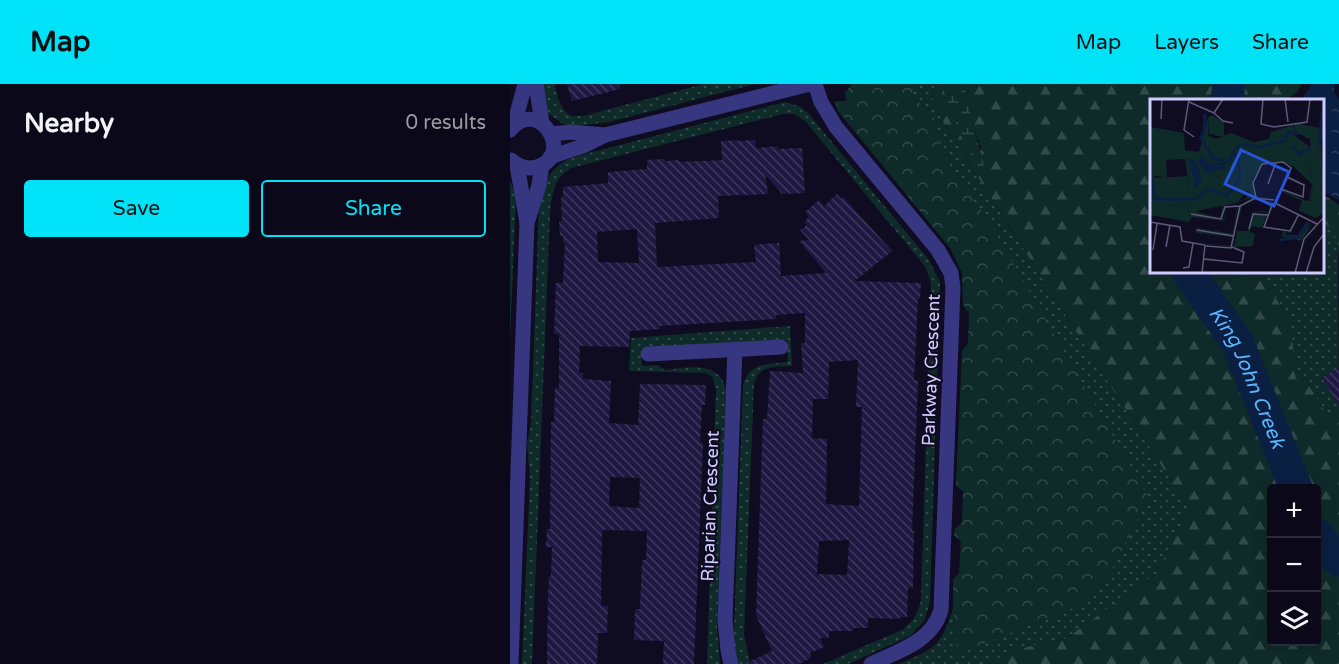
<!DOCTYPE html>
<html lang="en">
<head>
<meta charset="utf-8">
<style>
	:root { --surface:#0b0919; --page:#191726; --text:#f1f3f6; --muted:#9a9aa2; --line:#2b2a38; --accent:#00e2f7 }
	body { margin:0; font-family:"Varela Round",sans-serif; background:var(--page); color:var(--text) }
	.controls { position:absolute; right:18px; bottom:18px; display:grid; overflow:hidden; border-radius:6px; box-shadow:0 3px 15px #0003 }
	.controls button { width:54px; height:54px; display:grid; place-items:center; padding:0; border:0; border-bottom:2px solid var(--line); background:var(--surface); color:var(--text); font:30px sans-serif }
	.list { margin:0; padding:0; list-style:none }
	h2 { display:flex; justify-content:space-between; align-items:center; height:78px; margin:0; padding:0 24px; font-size:26px }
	h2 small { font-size:20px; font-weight:400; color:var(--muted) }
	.actions { display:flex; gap:12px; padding:18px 24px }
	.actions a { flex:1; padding:14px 0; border:2px solid var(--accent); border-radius:6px; text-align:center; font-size:21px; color:var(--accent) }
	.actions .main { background:var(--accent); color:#111 }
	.icon { flex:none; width:33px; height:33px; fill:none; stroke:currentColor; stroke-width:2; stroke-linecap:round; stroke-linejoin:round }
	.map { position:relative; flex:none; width:829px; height:580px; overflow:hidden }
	header { display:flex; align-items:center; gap:36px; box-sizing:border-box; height:84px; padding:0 30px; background:var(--accent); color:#111 }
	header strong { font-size:28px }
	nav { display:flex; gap:33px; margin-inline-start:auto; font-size:21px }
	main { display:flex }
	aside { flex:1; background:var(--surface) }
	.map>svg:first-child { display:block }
	.grass { fill:url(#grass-dots) }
	.forest { fill:url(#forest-firs); fill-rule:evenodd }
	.wetland { fill:url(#wetland-marsh) }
	.park { fill:url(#park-crowns) }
	.water { fill:url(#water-ripples) }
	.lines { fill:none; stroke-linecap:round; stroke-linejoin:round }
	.river { stroke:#0a1f42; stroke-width:33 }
	.building { fill:url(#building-back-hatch); fill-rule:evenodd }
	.street { stroke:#373681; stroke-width:15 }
	.labels { text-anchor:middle; stroke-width:4.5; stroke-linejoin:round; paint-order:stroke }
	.street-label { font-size:18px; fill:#d1ccff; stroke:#0f0c21 }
	.water-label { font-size:20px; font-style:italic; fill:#5ab5ff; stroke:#0f0c21 }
	.inset-river { fill:none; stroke:#0a1f42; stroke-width:3 }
	.inset-road { fill:none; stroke:#5d597a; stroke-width:1.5 }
	.view { fill:#2654da; fill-opacity:0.15; stroke:#2654da; stroke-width:3 }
	.inset-edge { fill:none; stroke:#d1ccff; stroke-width:3 }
</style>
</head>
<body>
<header>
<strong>Map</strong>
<nav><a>Map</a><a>Layers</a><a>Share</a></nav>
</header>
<main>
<aside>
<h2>Nearby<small>0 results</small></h2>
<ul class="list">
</ul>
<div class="actions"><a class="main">Save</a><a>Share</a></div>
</aside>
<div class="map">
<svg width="829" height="580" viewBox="0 0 829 580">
	<defs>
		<pattern id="grass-dots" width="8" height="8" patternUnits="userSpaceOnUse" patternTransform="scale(1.5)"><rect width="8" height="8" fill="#0f2b29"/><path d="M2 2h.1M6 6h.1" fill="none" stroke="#314949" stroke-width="1.8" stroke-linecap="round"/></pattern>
		<pattern id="forest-firs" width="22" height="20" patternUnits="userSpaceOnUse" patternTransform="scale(1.5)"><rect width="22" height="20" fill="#0f2b29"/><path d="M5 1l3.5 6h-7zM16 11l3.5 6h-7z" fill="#314949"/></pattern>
		<pattern id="wetland-marsh" width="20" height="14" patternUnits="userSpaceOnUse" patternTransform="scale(1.5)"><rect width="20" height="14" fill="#0f2b29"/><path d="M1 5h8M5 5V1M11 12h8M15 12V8" fill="none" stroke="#314949"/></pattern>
		<pattern id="park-crowns" width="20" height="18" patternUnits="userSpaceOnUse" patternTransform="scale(1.5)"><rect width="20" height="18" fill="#0f2b29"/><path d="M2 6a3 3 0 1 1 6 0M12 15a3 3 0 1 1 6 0" fill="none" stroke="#314949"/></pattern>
		<pattern id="water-ripples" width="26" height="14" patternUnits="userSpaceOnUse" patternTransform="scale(1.5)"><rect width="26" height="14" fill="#0a1f42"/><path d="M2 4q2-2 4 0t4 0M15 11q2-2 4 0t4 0" fill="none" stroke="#2d3e5e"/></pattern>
		<pattern id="building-back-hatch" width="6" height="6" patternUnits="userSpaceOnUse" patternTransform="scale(1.5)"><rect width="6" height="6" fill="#1f1842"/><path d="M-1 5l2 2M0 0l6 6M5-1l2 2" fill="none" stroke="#3e385e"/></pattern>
	</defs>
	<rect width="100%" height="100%" fill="#0f0c21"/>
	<!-- grass -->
	<g class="grass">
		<path d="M 33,0 L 45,0 C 45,9 52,29 62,32 C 63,32 71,32 73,32 L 194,0 L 245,0 L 99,38 L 64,42 L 53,40 L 39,30 L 35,21 Z"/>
		<path d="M 385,0 L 425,0 L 422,12 L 432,37 L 679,425 L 646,490 L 555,555 L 503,566 L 478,580 L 389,580 C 425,564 431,563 443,524 L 447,559 L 578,485 Z"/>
		<path d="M 275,18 L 291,23 L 298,29 L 419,176 L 430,198 L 420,518 L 414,537 L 400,552 L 338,580 L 313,580 L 392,546 C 403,538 407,530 411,517 L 421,201 L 418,189 L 413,180 L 296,38 L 284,30 L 273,30 L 61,84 C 43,95 43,109 40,128 L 22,580 L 12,580 L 20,395 L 17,358 L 21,341 L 28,145 C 29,123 31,92 52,79 C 59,74 68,72 75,70 Z"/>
		<path d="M 0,97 L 6,112 L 0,256 Z"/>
		<path d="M 813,136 L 828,149 L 829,327 L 819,334 L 795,295 L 786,295 L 781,242 L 752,188 L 812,188 Z"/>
		<path d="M 280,242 L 282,282 C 265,283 249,280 244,300 L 234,550 L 240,580 L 229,580 L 225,564 L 224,547 L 233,301 C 239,278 259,280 278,278 L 277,256 L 131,265 L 132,282 L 148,281 L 154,286 C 178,284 208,275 216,305 L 207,542 L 210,580 L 197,580 L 206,305 L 202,292 L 195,289 L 119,287 L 121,254 Z"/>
	</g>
	<!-- forest -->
	<g class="forest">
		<path d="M 425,0 L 433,1 L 451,52 L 472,67 L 459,29 L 454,0 L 792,0 L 787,8 L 775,16 L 642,16 L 642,188 L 752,188 L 781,242 L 786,295 L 795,295 L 819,334 L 829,327 L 829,580 L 478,580 L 503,566 L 555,555 L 646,490 L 679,425 L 431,35 L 422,12 ZM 762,404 L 806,404 L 806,558 L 762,558 Z"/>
		<path d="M 813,112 L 819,114 L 829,121 L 829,172 L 824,147 L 813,137 Z"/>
	</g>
	<!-- wetland -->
	<path class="wetland" d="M 431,0 L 454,0 C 460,33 471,64 477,98 L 451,52 Z"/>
	<!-- park -->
	<path class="park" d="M 342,0 L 403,0 L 402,12 L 423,32 L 434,72 L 485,148 L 639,414 L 594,501 L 563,524 L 445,571 L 447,559 L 443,524 L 443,496 L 449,489 L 451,458 L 444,451 L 445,445 L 452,438 L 453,407 L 446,402 L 452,266 L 458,260 L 459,229 L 453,221 L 452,189 L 440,164 L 328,27 L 325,17 L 336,17 L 335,9 Z"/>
	<!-- water -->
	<path class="water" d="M 802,0 L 825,0 L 824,8 L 829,16 L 829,116 L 813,108 L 812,16 L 791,16 Z"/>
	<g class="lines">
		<!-- river -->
		<g class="river">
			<path d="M 717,16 L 719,0"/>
			<path id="s1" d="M 678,188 L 727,258 L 786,404"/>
			<path d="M 806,450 L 822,470 L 829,476"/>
		</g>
	</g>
	<!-- building -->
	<g class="building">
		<path d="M 57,0 L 109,0 L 110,5 L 62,17 Z"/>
		<path d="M 227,56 L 227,57 L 245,56 L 246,64 L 268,62 L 268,65 L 292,64 L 295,109 L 272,110 L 255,90 L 258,110 L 208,112 L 209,134 L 145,139 L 147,183 L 246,178 L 244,161 L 265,159 L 265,161 L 269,158 L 271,192 L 316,189 L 289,157 L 299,156 L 290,146 L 297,141 L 294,138 L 299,133 L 295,128 L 309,116 L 314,122 L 327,110 L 331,115 L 333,113 L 382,167 L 345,197 L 411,199 L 410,215 L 408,215 L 404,296 L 408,297 L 402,447 L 404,447 L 403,504 L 398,504 L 397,533 L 390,533 L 390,535 L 358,534 L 358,544 L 343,544 L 343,547 L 319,547 L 319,554 L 310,554 L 314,563 L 300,569 L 301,574 L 289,580 L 234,580 L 262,567 L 246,531 L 253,335 L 257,335 L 260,287 L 293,289 L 291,259 L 295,259 L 295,229 L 266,231 L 266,235 L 150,242 L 150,245 L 120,247 L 119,263 L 70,262 L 69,289 L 73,289 L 73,295 L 101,297 L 99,339 L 128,341 L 130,300 L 196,301 L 195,321 L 192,321 L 190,358 L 193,359 L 184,580 L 153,580 L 154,557 L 124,556 L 125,525 L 130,525 L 132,476 L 136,476 L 137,447 L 92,446 L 91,522 L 98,522 L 97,549 L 88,549 L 87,580 L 37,580 L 38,513 L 39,492 L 41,492 L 42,463 L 36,463 L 37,445 L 40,445 L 41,338 L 44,338 L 45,304 L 49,304 L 49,250 L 44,250 L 46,199 L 53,199 L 55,159 L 53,159 L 53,152 L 50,152 L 49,137 L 52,137 L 51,113 L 53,113 L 53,103 L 98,99 L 98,88 L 137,85 L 137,76 L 155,75 L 156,77 L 169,76 L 170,78 L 212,76 L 211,57 ZM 127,145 L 129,179 L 88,178 L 87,148 ZM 348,276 L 346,323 L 352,323 L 349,422 L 316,420 L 317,355 L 302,354 L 303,315 L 318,315 L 319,278 ZM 100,393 L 130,394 L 129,424 L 99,422 ZM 339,456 L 337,491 L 307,490 L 309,457 Z"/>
		<path d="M 829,283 L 829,322 L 812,294 Z"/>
	</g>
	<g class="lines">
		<!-- street -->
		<g class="street">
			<path d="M 26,0 L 32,39"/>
			<path d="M 305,0 L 311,18 L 326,43 L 428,166 L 441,189 L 443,203 L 431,526 C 422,558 388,567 361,580"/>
			<path d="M 4,41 L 15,0"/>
			<path d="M 0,46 C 28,11 66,71 27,83 C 17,86 9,83 1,76"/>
			<path d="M 42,50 L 60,48 L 95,51"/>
			<path d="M 40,73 L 73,62 L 95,51 L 300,0"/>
			<path d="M 17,139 L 29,101 L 32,81"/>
			<path d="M 138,270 L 271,263"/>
			<path d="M 1,580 L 17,139 L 7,81"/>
			<path d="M 221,580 L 218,566 L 215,536 L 225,265"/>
		</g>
	</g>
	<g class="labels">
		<!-- street labels -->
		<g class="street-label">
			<text transform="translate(421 286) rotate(-88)" y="6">Parkway Crescent</text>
			<text transform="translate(200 422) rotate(-88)" y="6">Riparian Crescent</text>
		</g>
		<!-- water labels -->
		<g class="water-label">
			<text dy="7" stroke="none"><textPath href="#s1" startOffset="122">King John Creek</textPath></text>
		</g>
	</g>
	<!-- overview -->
	<g transform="translate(640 15)">
		<rect width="174" height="174" fill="#0f0c21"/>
		<path d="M 0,28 L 34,34 L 35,51 L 49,53 L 52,42 L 65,64 L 85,66 L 86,81 L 77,76 L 83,81 L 73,91 L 69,89 L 71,78 L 68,77 L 60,87 L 40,97 L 35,60 L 16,61 L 17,79 L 1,76 ZM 134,59 L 162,65 L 158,69 L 163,83 L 161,104 L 174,103 L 173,114 L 166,119 L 127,102 L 132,91 L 153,100 L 155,88 L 139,78 L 142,67 L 132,62 L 100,66 L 104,98 L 75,107 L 72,119 L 40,115 L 73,121 L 76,108 L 86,106 L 88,107 L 83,136 L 48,130 L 46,131 L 83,137 L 81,148 L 41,143 L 81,147 L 82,138 L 47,134 L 45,132 L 45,130 L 47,129 L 83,135 L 87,107 L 76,109 L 74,122 L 42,118 L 39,123 L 0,116 L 0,98 L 20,106 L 38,104 L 39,114 L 95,100 L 100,95 L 95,64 ZM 143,67 L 162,85 L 159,102 L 153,101 L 155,86 L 139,77 ZM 131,92 L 152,102 L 149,112 L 128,102 ZM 73,107 L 70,119 L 43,112 ZM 105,100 L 120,102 L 122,103 L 122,105 L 118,114 L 107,113 L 102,115 L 99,130 L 102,118 L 107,114 L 117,116 L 112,128 L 139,133 L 149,117 L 151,116 L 157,120 L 149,117 L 141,134 L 135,133 L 136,136 L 148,136 L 157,122 L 159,128 L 163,124 L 151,142 L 144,169 L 151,142 L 134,138 L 147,139 L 150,135 L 147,138 L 132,138 L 133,132 L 101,127 L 100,133 L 105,135 L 87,132 L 98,132 L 102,114 L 108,112 L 118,113 L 121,103 L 105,101 L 92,107 L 86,129 L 90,108 Z" fill="#0f2b29" fill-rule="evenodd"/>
		<path d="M 54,16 L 54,32 L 58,19 L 58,36 L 66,40 L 81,34 L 104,43 L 119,40 L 121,33 L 143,26 L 144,31 L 154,36 L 143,35 L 161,49 L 159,36 L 171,40 L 174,103 L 161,105 L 163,83 L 158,68 L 162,65 L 134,59 L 95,64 L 100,95 L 98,91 L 88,102 L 39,114 L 38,104 L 20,106 L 4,102 L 0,98 L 0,75 L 7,79 L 37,77 L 40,97 L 60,87 L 67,77 L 71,78 L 69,89 L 73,91 L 83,82 L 79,79 L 77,74 L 86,81 L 85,66 L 76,69 L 75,64 L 65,64 L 52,42 Z" fill="#0f2b29"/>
		<path d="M 62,16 L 74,24 L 74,38 L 59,35 L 58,19 ZM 145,24 L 174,30 L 174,41 L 157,39 L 144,31 ZM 102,62 L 113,62 L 103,81 L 105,97 L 100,99 L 97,66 ZM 87,132 L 105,135 L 103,147 L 84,148 Z" fill="#0f2b29"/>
		<path d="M 52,58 L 61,65 L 75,65 L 76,69 L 57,75 L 48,62 ZM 39,59 L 45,61 L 52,80 L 45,90 Z" fill="#0a1f42"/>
		<path class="inset-river" d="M 55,15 L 55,31 L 51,38 L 63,59 L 78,63 L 83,54M 170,33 L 174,2M 142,47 L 150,55 L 161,48M 170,49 L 170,33 L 174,30M 0,74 L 5,100 L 44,100 L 60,90 L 77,97 L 89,80 L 89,59 L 83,54 L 89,45 L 109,48 L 135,42 L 138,33 L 148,35M 129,141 L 148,138 L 159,124"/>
		<path class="inset-road" d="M 39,0 L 34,31 L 44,38M 113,0 L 111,25 L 124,28 L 157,23 L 160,0M 135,0 L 138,23M 39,3 L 64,14 L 73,0M 64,14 L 73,22 L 83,24M 11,20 L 12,0M 118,85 L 126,63M 131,90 L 153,98 L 154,86 L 137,78M 106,99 L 103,84 L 112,65 L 133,63 L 141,69 L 126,102M 123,104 L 114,128 L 140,132 L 149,115M 125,104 L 167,125M 41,115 L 71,120 L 75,108 L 90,107M 0,123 L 30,128 L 32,142 L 55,146 L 52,174M 99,130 L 103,115 L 118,116M 47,131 L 84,137M 56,147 L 81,149 L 90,107 L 105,99 L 124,101M 16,148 L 20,126M 3,151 L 7,125M 54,160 L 92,164 L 94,153 L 82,148M 33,169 L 39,168 L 43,144M 145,174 L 154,140 L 174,118M 156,174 L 164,148 L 174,135"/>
		<path class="view" d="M 91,51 L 139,73 L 124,107 L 75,85 Z"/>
		<rect width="174" height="174" class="inset-edge"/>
	</g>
</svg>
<div class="controls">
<button>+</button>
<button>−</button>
<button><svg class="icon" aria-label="layers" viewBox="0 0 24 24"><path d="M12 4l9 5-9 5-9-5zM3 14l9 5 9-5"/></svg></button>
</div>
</div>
</main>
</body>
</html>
